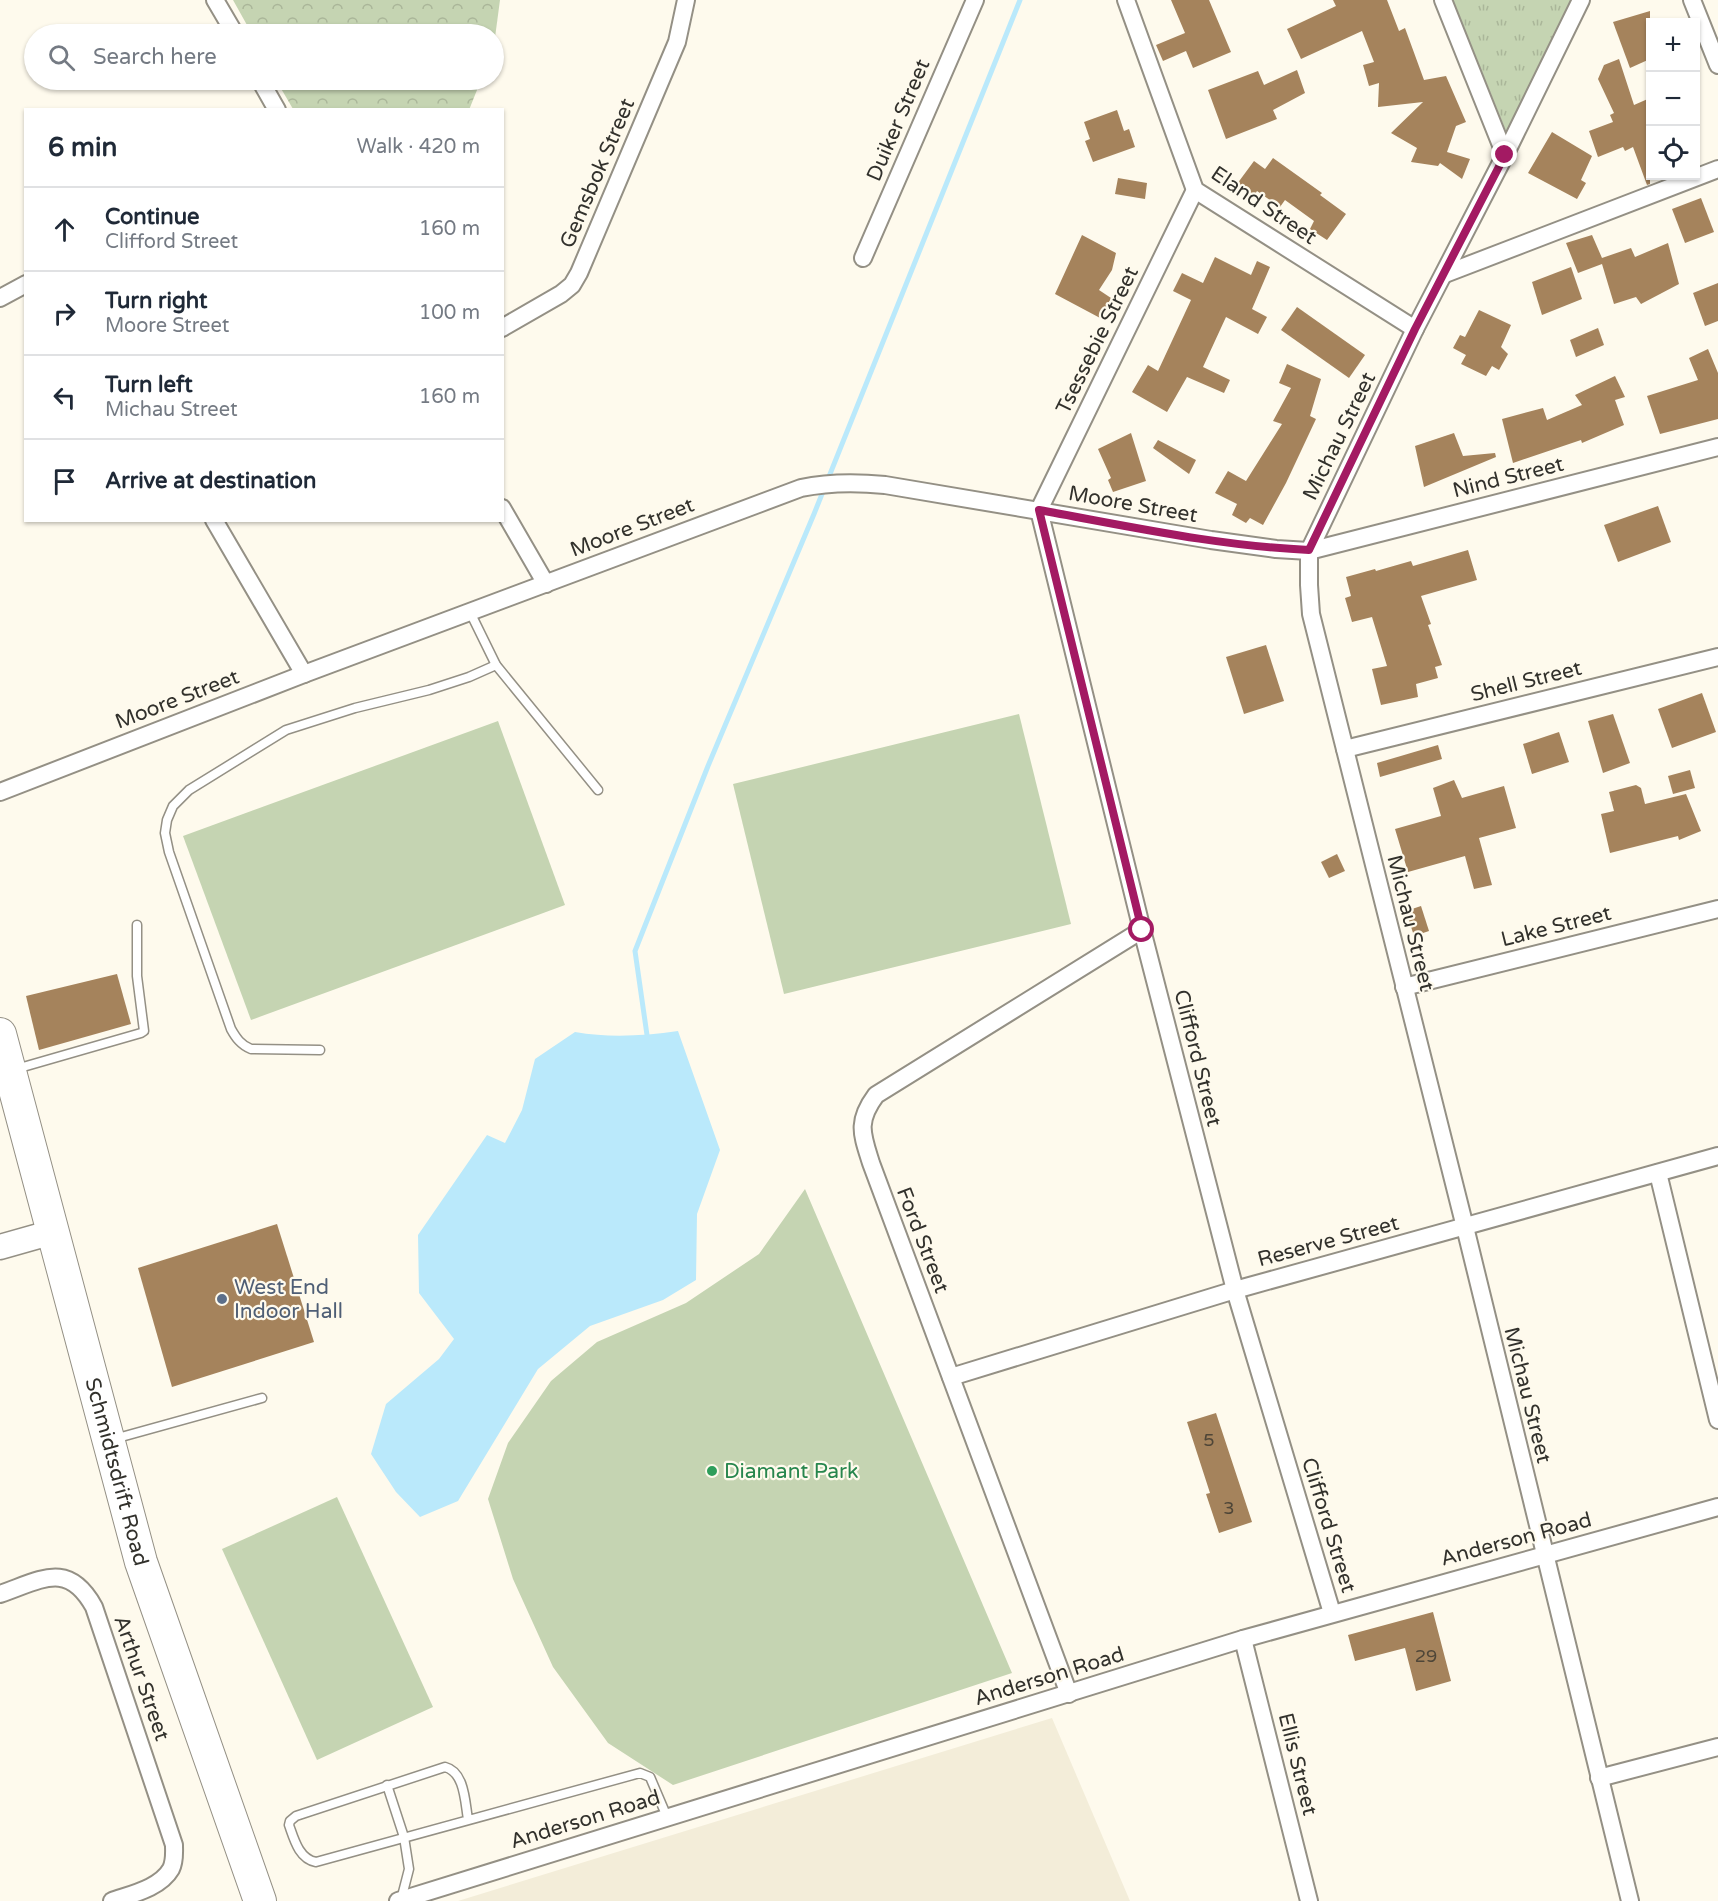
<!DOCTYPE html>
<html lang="en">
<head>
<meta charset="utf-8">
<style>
	:root { --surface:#fff; --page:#f6f6f7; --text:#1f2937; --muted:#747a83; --line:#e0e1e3 }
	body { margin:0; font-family:"Varela Round",sans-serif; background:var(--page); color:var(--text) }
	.controls { position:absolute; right:18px; top:18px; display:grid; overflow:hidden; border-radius:0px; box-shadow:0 2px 4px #0004 }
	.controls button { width:54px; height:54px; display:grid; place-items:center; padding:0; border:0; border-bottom:2px solid var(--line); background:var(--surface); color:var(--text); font:30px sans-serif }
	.stop { position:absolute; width:18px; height:18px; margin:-14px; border:4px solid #a31a63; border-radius:50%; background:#fff }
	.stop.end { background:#a31a63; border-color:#fff; box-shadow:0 2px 6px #0008 }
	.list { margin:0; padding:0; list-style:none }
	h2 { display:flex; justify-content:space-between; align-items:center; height:78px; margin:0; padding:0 24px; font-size:26px }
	h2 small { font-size:20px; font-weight:400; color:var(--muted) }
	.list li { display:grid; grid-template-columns:39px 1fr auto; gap:18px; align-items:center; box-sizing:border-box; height:84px; padding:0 24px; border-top:2px solid var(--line) }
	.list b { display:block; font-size:22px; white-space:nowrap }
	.list p { margin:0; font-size:20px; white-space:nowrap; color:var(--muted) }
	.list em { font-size:20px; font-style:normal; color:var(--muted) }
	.icon { flex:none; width:33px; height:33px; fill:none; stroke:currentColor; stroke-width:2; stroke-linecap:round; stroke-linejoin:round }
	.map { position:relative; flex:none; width:1718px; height:1901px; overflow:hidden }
	.search { position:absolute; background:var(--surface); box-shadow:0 2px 4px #0004; left:24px; top:24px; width:480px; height:66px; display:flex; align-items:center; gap:15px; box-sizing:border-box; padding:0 21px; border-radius:33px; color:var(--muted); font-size:22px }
	.panel { position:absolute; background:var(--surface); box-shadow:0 2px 4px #0004; left:24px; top:108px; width:480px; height:414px; border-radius:0px }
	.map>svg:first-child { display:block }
	.built { fill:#f3edd9 }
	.grass { fill:url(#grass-tufts) }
	.forest { fill:url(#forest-crowns) }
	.pitch { fill:#c5d4b2 }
	.water { fill:#bae9fb }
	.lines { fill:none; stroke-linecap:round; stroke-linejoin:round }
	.stream { stroke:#bae9fb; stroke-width:5 }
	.building { fill:#a5835c }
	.lane-casing { stroke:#949085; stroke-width:11 }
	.street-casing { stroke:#949085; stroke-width:20 }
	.secondary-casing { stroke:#949085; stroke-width:27 }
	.highway-casing { stroke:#949085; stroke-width:34 }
	.lane { stroke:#fff; stroke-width:8 }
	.street { stroke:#fff; stroke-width:16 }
	.secondary { stroke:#fff; stroke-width:24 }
	.highway { stroke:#fff; stroke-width:32 }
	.route { stroke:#a31a63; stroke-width:8 }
	.service-dot { fill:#5c6f8a; stroke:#fefaed; stroke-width:2 }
	.leisure-dot { fill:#2e9e5b; stroke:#fefaed; stroke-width:2 }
	.labels { text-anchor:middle; stroke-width:4.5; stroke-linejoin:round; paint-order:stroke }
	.number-label { font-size:18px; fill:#4f4638 }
	.street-label { font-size:21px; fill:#32312c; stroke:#fefaed }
	.service-label { font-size:21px; fill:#4e5e75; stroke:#fefaed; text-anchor:start }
	.leisure-label { font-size:21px; fill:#27864d; stroke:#fefaed; text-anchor:start }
</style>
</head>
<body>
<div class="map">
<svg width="1718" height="1901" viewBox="0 0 1718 1901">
	<defs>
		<pattern id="grass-tufts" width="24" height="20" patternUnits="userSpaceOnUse" patternTransform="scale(1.5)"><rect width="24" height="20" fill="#c5d4b2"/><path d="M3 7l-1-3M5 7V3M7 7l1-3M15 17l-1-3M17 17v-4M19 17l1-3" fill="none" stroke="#aab699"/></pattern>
		<pattern id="forest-crowns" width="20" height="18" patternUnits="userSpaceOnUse" patternTransform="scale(1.5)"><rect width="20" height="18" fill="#c5d4b2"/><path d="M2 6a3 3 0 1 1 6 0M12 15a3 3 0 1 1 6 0" fill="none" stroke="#aab699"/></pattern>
	</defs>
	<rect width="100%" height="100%" fill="#fefaed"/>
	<!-- built -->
	<path class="built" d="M 1052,1718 L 1130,1901 L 458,1901 Z"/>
	<!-- grass -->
	<path class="grass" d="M 1453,0 L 1573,0 L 1507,134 Z"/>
	<!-- forest -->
	<g class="forest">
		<path d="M 233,0 L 500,0 L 494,45 L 494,34 L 252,34 Z"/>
		<path d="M 276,80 L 481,80 L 469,110 L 293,109 Z"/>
	</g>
	<!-- pitch -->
	<g class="pitch">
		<path d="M 1019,714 L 1071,924 L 784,994 L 733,784 Z"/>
		<path d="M 498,721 L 565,905 L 251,1020 L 183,836 Z"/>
		<path d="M 805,1189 L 1012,1673 L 673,1785 L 608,1743 L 553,1667 L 513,1579 L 488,1499 L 508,1443 L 551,1381 L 597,1342 L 686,1303 L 759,1254 Z"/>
		<path d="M 337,1497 L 433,1707 L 317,1760 L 222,1549 Z"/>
	</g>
	<!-- water -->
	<path class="water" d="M 678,1031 L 720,1150 L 697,1214 L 696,1280 L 663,1300 L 590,1326 L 538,1369 L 458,1501 L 420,1517 L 396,1492 L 371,1454 L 386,1404 L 439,1359 L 454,1339 L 419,1293 L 418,1235 L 487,1135 L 505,1143 L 522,1110 L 535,1059 L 575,1032 C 609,1038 643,1036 678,1031 Z"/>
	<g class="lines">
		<!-- stream -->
		<path class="stream" d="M 647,1035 L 635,951 L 708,766 L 814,514 L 1020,0"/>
	</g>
	<!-- building -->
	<g class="building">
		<path d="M 1171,0 L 1209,0 L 1231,52 L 1193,68 L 1186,51 L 1163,61 L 1156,45 L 1185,33 Z"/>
		<path d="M 1333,0 L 1387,0 L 1399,31 L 1405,28 L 1424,80 L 1446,76 L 1466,122 L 1456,126 L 1447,152 L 1470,159 L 1462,179 L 1440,163 L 1438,166 L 1411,162 L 1417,148 L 1391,133 L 1423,102 L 1378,107 L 1379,83 L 1369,86 L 1363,65 L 1374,62 L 1362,31 L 1301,59 L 1287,29 L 1336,6 Z"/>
		<path d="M 1650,11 L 1650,59 L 1630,68 L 1613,22 Z"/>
		<path d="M 1619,59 L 1634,105 L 1650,98 L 1650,184 L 1647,185 L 1633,147 L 1625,151 L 1623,147 L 1598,157 L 1589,131 L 1613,122 L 1610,115 L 1614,113 L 1598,79 L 1604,65 Z"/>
		<path d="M 1297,70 L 1305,93 L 1273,110 L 1277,119 L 1226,139 L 1208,90 L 1258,71 L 1264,85 Z"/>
		<path d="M 1117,110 L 1124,131 L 1129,129 L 1135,147 L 1093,162 L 1085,141 L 1090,139 L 1084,122 Z"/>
		<path d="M 1552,132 L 1592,156 L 1581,180 L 1586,183 L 1577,199 L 1528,173 Z"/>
		<path d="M 1273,158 L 1322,193 L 1320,195 L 1346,214 L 1327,240 L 1310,229 L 1314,221 L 1285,200 L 1280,207 L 1257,191 L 1254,196 L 1237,184 L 1254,161 L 1265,169 Z"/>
		<path d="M 1118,178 L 1147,183 L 1145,199 L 1115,194 Z"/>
		<path d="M 1701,198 L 1714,232 L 1685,243 L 1672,209 Z"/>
		<path d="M 1082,235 L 1116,253 L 1112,270 L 1099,290 L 1111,298 L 1102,319 L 1055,294 Z"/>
		<path d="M 1592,235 L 1602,258 L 1631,248 L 1635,257 L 1668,243 L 1679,284 L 1641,304 L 1636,297 L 1614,304 L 1602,264 L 1578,273 L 1566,243 Z"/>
		<path d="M 1215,257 L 1251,275 L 1257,261 L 1270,267 L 1252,309 L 1267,317 L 1258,334 L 1226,317 L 1203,367 L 1230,380 L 1224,393 L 1187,377 L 1167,412 L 1132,392 L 1148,365 L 1158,371 L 1191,300 L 1173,291 L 1182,273 L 1203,283 Z"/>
		<path d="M 1571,267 L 1582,299 L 1542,315 L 1532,282 Z"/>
		<path d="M 1718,283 L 1718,321 L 1705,326 L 1693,293 Z"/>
		<path d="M 1297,307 L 1365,355 L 1349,378 L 1281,330 Z"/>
		<path d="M 1479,310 L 1511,325 L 1501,347 L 1508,354 L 1499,370 L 1492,366 L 1486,376 L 1461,364 L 1466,355 L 1453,348 L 1460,335 L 1465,337 Z"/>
		<path d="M 1598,328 L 1604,345 L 1576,357 L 1570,340 Z"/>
		<path d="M 1708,349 L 1718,373 L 1718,419 L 1660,434 L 1647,396 L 1698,380 L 1689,358 Z"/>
		<path d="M 1287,364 L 1321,379 L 1310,416 L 1316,419 L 1286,483 L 1263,525 L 1250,518 L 1246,523 L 1232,515 L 1237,504 L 1215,493 L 1228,471 L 1246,481 L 1282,424 L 1273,421 L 1291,388 L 1279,383 Z"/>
		<path d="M 1615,376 L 1625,397 L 1615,400 L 1624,425 L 1582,443 L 1581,440 L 1513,463 L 1502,419 L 1543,408 L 1547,420 L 1582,405 L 1575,395 Z"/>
		<path d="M 1131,433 L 1146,481 L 1113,492 L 1108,480 L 1111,478 L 1098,449 Z"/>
		<path d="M 1454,433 L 1463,456 L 1495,453 L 1496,457 L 1424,487 L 1415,446 Z"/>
		<path d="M 1158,440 L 1196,460 L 1189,474 L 1153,448 Z"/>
		<path d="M 1658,506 L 1671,542 L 1618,562 L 1604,525 Z"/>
		<path d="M 1468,550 L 1477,580 L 1421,596 L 1431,624 L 1428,625 L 1442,665 L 1435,667 L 1438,678 L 1416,684 L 1418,697 L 1381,705 L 1372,669 L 1387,666 L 1372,617 L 1352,622 L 1345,598 L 1351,596 L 1346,577 L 1375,569 L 1376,571 L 1411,561 L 1413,566 Z"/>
		<path d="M 1266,645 L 1284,701 L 1244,714 L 1226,657 Z"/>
		<path d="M 1702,693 L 1716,732 L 1672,748 L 1658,709 Z"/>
		<path d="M 1613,714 L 1630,763 L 1603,773 L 1588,721 Z"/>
		<path d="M 1559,732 L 1569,762 L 1532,774 L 1523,744 Z"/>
		<path d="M 1438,745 L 1442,759 L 1380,777 L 1377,763 Z"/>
		<path d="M 1690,770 L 1695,788 L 1673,794 L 1668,776 Z"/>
		<path d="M 1454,780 L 1462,798 L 1504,786 L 1516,828 L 1479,838 L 1492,885 L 1474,889 L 1465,856 L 1408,872 L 1395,829 L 1441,816 L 1433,788 Z"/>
		<path d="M 1636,785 L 1641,788 L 1645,804 L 1686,794 L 1701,831 L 1679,840 L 1678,836 L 1610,853 L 1601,814 L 1614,811 L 1609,792 Z"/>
		<path d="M 1337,854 L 1345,871 L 1329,878 L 1321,862 Z"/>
		<path d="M 1421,906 L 1429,931 L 1414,936 L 1406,911 Z"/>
		<path d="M 117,974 L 131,1024 L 39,1050 L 26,996 Z"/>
		<path d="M 277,1224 L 314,1342 L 172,1387 L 138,1268 Z"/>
		<path d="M 1216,1413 L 1252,1522 L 1219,1533 L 1206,1494 L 1210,1493 L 1187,1422 Z"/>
		<path d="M 1433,1612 L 1451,1681 L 1416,1691 L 1405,1648 L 1355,1661 L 1348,1635 Z"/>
	</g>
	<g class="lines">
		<!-- lane casing -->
		<g class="lane-casing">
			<g id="lane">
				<path d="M 470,612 L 496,665 L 598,790"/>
				<path d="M 320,1050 L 251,1049 C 241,1045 236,1038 231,1029 L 169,852 L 165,833 L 167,820 L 173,806 L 189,790 L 286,730 L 355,708 L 429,690 L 469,677 L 496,665"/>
				<path d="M 16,1069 L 141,1033 L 144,1031 L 137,976 L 137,925"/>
				<path d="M 114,1439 L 262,1398"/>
				<path d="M 387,1785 L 404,1837 L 409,1869 L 401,1900"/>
				<path d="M 468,1819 C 465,1803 465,1772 445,1767 L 296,1816 L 290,1821 L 289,1825 C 294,1839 299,1859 316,1862 L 640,1773 L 650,1777 L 667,1817"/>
			</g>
		</g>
		<!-- street casing -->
		<g class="street-casing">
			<g id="street">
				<path d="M 215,0 L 235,34"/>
				<path d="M 1126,0 L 1195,190 L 1415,329"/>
				<path d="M 1443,0 L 1505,155"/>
				<path d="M 1581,0 L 1505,155 L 1415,329 L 1309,551 L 1309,585 L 1311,614 L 1465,1227 L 1630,1901"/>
				<path d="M 1692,0 L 1718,65"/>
				<path d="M 260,80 L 277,110"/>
				<path d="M 1195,190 L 1039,510 L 1142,930 L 1235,1290 L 1332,1613"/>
				<path d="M 863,258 L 975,0"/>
				<path d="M 1445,274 L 1718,169"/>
				<path d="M 0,298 L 26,284"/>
				<path d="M 502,328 L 561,294 L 572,285 L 579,273 L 677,42 L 686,0"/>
				<path d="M 502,508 L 546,584"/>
				<path d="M 214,520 L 304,674"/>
				<path d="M 1345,749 L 1718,657"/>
				<path d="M 0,792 L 304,674 L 801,488 C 829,482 856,482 885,485 L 1211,540 L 1276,549 L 1309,551 L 1718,447"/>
				<path d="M 1404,987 L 1718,909"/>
				<path d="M 1658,1173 L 1718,1420"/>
				<path d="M 951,1377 L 1235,1290 L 1718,1156"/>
				<path d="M 0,1594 C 41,1580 68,1560 94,1607 L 174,1845 C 174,1853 175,1861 171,1869 C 160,1888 132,1894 112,1901"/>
				<path d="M 1243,1639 L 1309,1901"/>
				<path d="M 1069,1694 L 871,1163 C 862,1134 856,1122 876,1095 L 1142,930"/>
				<path d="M 1599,1778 L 1718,1747"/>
				<path d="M 398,1901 L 1243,1639 L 1718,1507"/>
			</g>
		</g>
		<!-- secondary casing -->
		<g class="secondary-casing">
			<path id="secondary" d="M 0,1247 L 53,1232"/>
		</g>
		<!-- highway casing -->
		<g class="highway-casing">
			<g id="highway">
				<path id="s1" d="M 0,1034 L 141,1562 L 260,1901"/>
			</g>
		</g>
		<!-- lane -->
		<use href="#lane" class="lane"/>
		<!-- street -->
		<use href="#street" class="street"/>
		<!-- secondary -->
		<use href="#secondary" class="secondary"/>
		<!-- highway -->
		<use href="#highway" class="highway"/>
	</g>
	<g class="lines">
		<!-- route -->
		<path class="route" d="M 1142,930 L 1039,510 C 1128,526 1218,546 1309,550 L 1415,329 L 1505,155"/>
	</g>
	<!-- markers -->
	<circle class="service-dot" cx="222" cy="1299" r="6"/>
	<circle class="leisure-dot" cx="712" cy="1471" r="6"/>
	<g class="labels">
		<!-- number labels -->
		<g class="number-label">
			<text x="1209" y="1446">5</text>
			<text x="1229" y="1514">3</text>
			<text x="1426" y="1662">29</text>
		</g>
		<!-- street labels -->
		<g class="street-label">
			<text transform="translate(898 120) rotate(-67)" y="7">Duiker Street</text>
			<text transform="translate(597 173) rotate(-67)" y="7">Gemsbok Street</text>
			<text transform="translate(1264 205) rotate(34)" y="7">Eland Street</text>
			<text transform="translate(1097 340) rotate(-64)" y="7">Tsessebie Street</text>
			<text transform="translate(1339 436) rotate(-64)" y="7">Michau Street</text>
			<text transform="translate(1508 477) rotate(-14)" y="7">Nind Street</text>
			<text transform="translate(1133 504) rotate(10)" y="7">Moore Street</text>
			<text transform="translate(632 527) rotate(-21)" y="7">Moore Street</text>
			<text transform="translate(1526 681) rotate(-14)" y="7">Shell Street</text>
			<text transform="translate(177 699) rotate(-21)" y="7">Moore Street</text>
			<text transform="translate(1411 923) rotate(76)" y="7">Michau Street</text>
			<text transform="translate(1556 926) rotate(-14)" y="7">Lake Street</text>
			<text transform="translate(1198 1058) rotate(76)" y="7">Clifford Street</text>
			<text transform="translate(923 1240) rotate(69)" y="7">Ford Street</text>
			<text transform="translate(1328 1241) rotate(-15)" y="7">Reserve Street</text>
			<text transform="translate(1528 1395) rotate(76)" y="7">Michau Street</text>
			<text dy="7" stroke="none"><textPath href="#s1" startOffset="453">Schmidtsdrift Road</textPath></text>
			<text transform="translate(1329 1525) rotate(73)" y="7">Clifford Street</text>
			<text transform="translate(1516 1539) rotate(-15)" y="7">Anderson Road</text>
			<text transform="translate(1049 1676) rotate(-17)" y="7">Anderson Road</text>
			<text transform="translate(142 1678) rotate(71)" y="7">Arthur Street</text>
			<text transform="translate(1298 1764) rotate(76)" y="7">Ellis Street</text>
			<text transform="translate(585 1819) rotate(-17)" y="7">Anderson Road</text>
		</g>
		<!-- service labels -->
		<g class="service-label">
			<text x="234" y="1294">West End<tspan x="234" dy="24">Indoor Hall</tspan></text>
		</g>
		<!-- leisure labels -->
		<g class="leisure-label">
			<text x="724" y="1478">Diamant Park</text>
		</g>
	</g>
</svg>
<div class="controls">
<button>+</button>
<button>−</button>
<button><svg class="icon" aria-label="locate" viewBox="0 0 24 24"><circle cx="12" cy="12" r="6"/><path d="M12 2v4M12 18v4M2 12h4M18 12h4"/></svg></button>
</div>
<div class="stop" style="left:1142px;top:930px"></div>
<div class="stop end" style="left:1505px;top:155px"></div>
<div class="search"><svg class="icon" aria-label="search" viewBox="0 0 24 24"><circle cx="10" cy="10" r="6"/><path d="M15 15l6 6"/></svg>Search here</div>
<section class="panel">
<h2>6 min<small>Walk · 420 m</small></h2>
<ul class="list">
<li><svg class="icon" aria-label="ahead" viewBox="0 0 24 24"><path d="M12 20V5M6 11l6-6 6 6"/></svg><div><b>Continue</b><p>Clifford Street</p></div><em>160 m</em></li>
<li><svg class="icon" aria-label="right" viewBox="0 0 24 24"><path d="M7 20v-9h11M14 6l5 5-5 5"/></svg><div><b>Turn right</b><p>Moore Street</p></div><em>100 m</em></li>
<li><svg class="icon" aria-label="left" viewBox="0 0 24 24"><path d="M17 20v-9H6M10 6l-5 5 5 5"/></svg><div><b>Turn left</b><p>Michau Street</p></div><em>160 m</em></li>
<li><svg class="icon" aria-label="arrive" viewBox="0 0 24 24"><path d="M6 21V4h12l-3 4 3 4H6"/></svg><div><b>Arrive at destination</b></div></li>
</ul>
</section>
</div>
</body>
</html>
